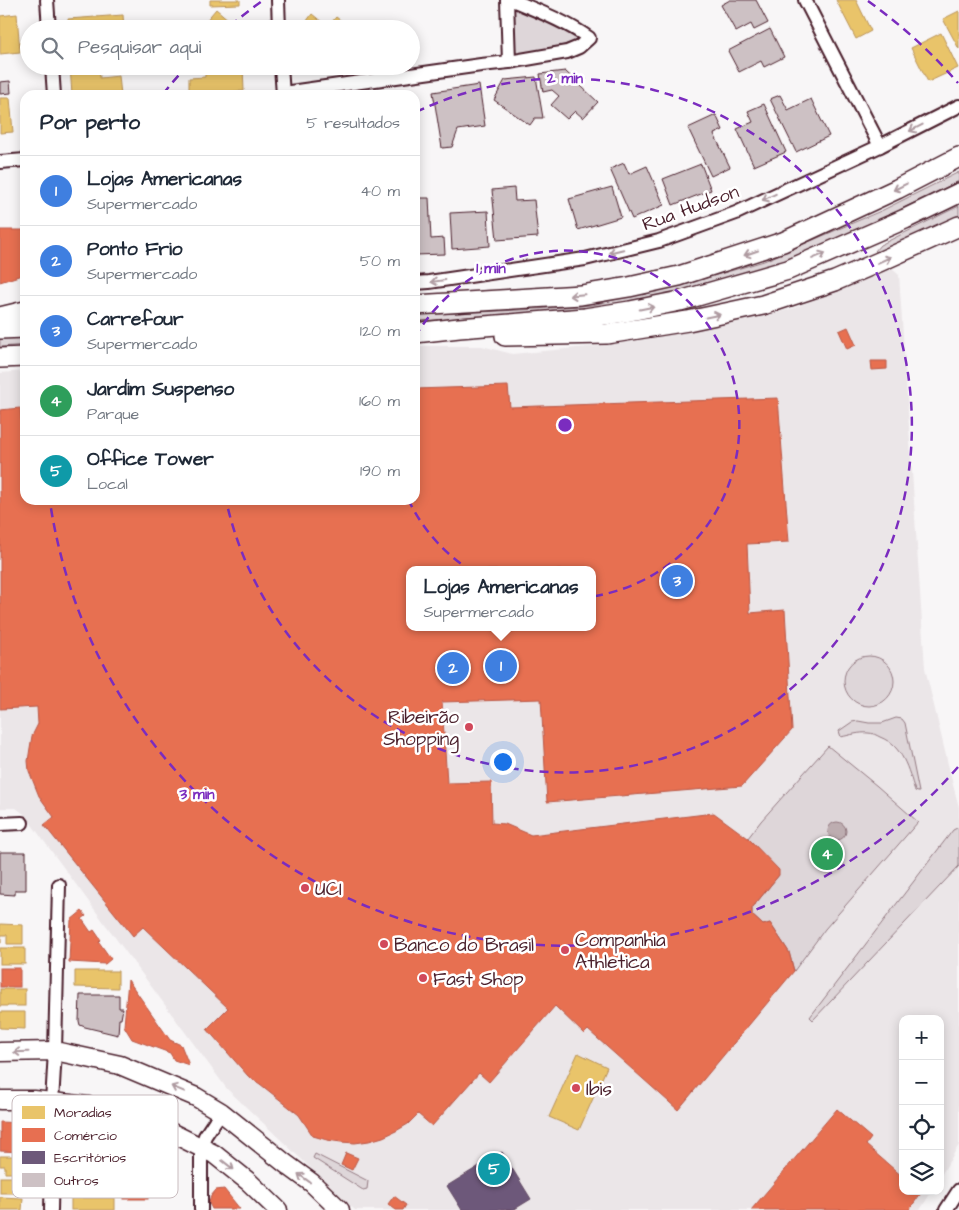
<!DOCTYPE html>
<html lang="pt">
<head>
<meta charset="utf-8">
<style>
	:root { --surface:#fff; --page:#f2f2f3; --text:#1f2937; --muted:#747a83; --line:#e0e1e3; --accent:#d1495b }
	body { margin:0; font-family:"Architects Daughter",sans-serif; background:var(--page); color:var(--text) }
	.controls { position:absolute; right:15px; bottom:15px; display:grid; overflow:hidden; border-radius:10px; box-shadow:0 2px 12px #0003 }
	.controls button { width:45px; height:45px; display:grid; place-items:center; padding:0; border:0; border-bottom:1px solid var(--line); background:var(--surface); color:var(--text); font:25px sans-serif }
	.you { position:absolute; left:502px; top:761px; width:18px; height:18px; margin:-12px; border:4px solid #fff; border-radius:50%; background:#1a73e8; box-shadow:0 0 0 8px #1a73e833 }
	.badge { display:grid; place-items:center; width:32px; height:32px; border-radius:50%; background:var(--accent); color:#fff; font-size:16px; font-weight:700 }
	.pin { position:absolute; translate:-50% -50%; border:2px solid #fff; box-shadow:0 1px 5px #0006 }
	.popup { position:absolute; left:406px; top:566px; width:190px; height:65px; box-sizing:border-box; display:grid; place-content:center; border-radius:10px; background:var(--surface); filter:drop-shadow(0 1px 4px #0005); font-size:16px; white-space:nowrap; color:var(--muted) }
	.popup b { font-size:19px; color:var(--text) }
	.popup::after { content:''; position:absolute; left:50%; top:100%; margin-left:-10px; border:10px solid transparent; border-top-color:var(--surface) }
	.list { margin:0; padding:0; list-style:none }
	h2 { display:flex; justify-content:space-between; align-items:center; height:65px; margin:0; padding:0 20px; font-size:21px }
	h2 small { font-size:16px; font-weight:400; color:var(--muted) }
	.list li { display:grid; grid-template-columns:32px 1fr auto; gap:15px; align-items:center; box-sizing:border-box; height:70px; padding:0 20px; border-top:1px solid var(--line) }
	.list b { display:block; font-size:19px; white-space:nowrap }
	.list p { margin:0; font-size:16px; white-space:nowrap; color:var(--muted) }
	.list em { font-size:16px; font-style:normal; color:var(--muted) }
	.icon { flex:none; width:28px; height:28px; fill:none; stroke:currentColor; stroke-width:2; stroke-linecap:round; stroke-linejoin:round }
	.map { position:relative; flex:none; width:959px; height:1210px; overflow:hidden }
	.search { position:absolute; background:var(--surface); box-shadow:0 2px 12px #0003; left:20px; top:20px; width:400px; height:55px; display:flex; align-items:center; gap:12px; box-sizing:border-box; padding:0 18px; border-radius:28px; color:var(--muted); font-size:19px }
	.panel { position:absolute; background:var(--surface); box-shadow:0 2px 12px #0003; left:20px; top:90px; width:400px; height:415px; border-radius:15px }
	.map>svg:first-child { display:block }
	.built { fill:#ebe6e8; fill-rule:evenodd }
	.green { fill:#ded6d9; stroke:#947a82 }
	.water { fill:#bdadb0; stroke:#8f747b }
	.homes { fill:#e9c46a; stroke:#b99257 }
	.shops { fill:#e76f51; stroke:#b85746; fill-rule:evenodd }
	.offices { fill:#6d597a; stroke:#624862 }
	.building { fill:#cdc1c4; stroke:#4a1f2b }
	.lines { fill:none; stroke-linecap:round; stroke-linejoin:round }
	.street-casing { stroke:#4a1f2b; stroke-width:16 }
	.secondary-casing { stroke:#4a1f2b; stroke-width:21 }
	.primary-casing { stroke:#4a1f2b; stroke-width:22 }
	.street { stroke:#fff; stroke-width:12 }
	.secondary { stroke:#fff; stroke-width:18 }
	.primary { stroke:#fff; stroke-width:19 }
	.oneway { stroke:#ae9aa0 }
	.ring { fill:none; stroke:#7b2cbf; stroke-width:2.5; stroke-dasharray:9 6 }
	.poi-dot { fill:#d1495b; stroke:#fff; stroke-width:2 }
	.labels { text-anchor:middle; stroke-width:5; stroke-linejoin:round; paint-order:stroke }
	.street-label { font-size:19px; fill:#4a1f2b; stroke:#fff }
	.poi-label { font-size:19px; fill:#4a1f2b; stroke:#fff; text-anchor:start }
	.key { fill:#fff; stroke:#c9bcbf; stroke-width:1 }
	.key-label { font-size:14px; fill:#4a1f2b }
	.centre { fill:#7b2cbf; stroke:#fff; stroke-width:2.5 }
	.ring-label { font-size:15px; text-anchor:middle; font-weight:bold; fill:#7b2cbf; stroke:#fff; stroke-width:5; stroke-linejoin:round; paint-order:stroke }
</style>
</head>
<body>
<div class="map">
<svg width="959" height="1210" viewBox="0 0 959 1210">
	<rect width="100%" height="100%" fill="#f8f6f7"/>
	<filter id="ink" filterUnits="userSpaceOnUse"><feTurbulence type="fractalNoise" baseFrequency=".02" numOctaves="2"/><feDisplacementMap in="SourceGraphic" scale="10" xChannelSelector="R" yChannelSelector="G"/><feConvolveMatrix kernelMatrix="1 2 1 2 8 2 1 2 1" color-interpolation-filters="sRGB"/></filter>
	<g filter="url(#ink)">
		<!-- built -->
		<path class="built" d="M 890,267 L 899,275 L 925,668 L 953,785 L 959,807 L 959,1145 L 940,1177 L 940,1019 L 903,1019 L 903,1191 L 932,1191 L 920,1210 L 355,1210 L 227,1089 L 24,814 L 16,808 L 0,808 L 0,373 L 25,371 L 25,500 L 415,500 L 415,346 L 482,346 L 512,354 L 609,345 L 747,320 L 794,308 ZM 410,570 L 592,570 L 592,627 L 410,627 Z"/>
		<!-- green -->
		<g class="green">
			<path d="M 510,1 L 583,39 L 513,61 Z"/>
			<path d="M 959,172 L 959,181 L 835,241 L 770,267 L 685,290 L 568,313 L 415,321 L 415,315 L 521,310 L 592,305 L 703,279 L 764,261 L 883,210 Z"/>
			<path d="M 959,206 L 959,217 L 879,253 L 875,251 L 880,245 Z"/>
			<path d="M 25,337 L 25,345 L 0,347 L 0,339 Z"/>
			<circle cx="869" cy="681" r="25"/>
			<path d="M 896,718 L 902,719 L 905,723 L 919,792 L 918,792 L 915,791 C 908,769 903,746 880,737 C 876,735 873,733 868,733 C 860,732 850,735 841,737 L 839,731 L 852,722 L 858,721 L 869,723 L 882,723 Z"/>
			<path d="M 828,746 L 877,786 L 918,822 L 825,929 L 794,971 L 789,952 L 770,923 L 763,925 L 752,915 L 752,908 L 779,875 L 748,838 L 761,821 Z"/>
			<path d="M 957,828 L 959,829 L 959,866 L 813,1020 L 810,1017 L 953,830 Z"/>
			<path d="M 315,1154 L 368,1181 L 367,1189 L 363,1190 L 313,1158 Z"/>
		</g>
		<!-- water -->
		<circle class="water" cx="837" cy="831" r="9"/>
		<!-- homes -->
		<g class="homes">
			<path d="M 210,0 L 240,0 L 240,4 L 210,5 Z"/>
			<path d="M 836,0 L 856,0 L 871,31 L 856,39 Z"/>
			<path d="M 216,9 L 236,26 L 233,29 L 201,29 L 200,28 Z"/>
			<path d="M 959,11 L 959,49 L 943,19 Z"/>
			<path d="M 17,14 L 20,52 L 0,54 L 0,16 Z"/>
			<path d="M 312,14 L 328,27 L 336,17 L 352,29 L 301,29 Z"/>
			<path d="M 123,15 L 124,29 L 69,29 L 68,19 Z"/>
			<path d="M 941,33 L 958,68 L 928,82 L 911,48 Z"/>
			<path d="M 70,66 L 99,66 L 100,78 L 119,76 L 121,95 L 72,95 Z"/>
			<path d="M 205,66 L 243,66 L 244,91 L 189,93 L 189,78 L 205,77 Z"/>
			<path d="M 0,98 L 10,98 L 13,132 L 0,133 Z"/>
			<path d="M 0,924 L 23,925 L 23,944 L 7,944 L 7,935 L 1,935 L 1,943 L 0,943 Z"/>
			<rect x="0" y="948" width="25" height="16"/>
			<path d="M 75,971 L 118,971 L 118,988 L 75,987 Z"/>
			<rect x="0" y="989" width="25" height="17"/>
			<path d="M 0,1012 L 25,1012 L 25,1029 L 0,1028 Z"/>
			<path d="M 578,1053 L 607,1067 L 579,1130 L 549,1117 Z"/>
			<path d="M 70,1135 L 113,1135 L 113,1149 L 71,1150 Z"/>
			<path d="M 71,1155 L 90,1155 L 90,1164 L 93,1164 L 93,1156 L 114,1157 L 114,1164 L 116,1164 L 116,1183 L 114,1183 L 114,1194 L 94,1193 L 94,1183 L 91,1183 L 91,1193 L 70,1193 L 70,1184 L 69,1184 L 69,1165 L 71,1165 Z"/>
			<path d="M 0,1156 L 23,1156 L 23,1173 L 5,1173 L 5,1166 L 0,1166 Z"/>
			<rect x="0" y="1177" width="22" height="16"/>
			<path d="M 0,1197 L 23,1198 L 22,1210 L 0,1210 Z"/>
			<rect x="71" y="1198" width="44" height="12"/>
		</g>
		<!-- shops -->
		<g class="shops">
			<path d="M 0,230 L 24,230 L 25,243 L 25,274 L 0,282 Z"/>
			<path d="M 848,327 L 856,345 L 847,349 L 839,331 Z"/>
			<path d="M 871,361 L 887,361 L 887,369 L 872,370 Z"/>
			<path d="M 508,386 L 510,407 L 778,398 L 789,542 L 747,544 L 750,613 L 785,610 L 792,730 L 742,786 L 547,802 L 541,699 L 442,702 L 447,783 L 491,782 L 492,823 L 505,824 L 531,835 L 714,813 L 737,830 L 748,838 L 779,870 L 779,875 L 752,908 L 752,915 L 763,925 L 770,923 L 789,952 L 794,971 L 678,1110 L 588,1030 L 584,1034 L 555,1006 L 489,1082 L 479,1073 L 432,1126 L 418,1114 L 408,1124 L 396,1131 L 383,1137 L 369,1141 L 355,1143 L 341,1142 L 327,1140 L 313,1136 L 299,1115 L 260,1084 L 248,1076 L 207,1029 L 228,1008 L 143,927 L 133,936 L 44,825 L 54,817 L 39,796 L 29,771 L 28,761 L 30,748 L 32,736 L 38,724 L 37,707 L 0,709 L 0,410 L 20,408 L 21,422 L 25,422 L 25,500 L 415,500 L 415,389 ZM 410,570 L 592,570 L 592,627 L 410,627 Z"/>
			<path d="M 82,911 L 86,916 L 82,919 L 91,932 L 94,930 L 101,940 L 99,942 L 111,959 L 105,964 L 69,962 L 71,920 Z"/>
			<rect x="0" y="968" width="20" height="19"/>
			<path d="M 128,980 L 170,1040 L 181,1045 L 189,1065 L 174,1060 L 170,1053 L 132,1039 L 124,1026 Z"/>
			<path d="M 837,1109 L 871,1138 L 866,1145 L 903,1177 L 903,1191 L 919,1191 L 921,1193 L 909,1210 L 751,1210 Z"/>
			<path d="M 0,1122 L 22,1123 L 21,1152 L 0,1151 Z"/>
			<path d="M 346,1153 L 358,1158 L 352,1170 L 341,1165 Z"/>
			<path d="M 120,1154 L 164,1154 L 164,1178 L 121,1178 Z"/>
			<rect x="124" y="1181" width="24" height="18"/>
			<path d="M 224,1189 L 240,1209 L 212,1209 L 209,1203 L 211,1196 L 216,1190 Z"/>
			<path d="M 394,1196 L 406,1205 L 403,1210 L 396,1210 L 388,1204 Z"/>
		</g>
		<!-- offices -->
		<path class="offices" d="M 502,1152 L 531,1199 L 513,1210 L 462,1210 L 447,1186 Z"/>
		<!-- building -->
		<g class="building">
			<path d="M 730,0 L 756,0 L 768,23 L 754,30 L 751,24 L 736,32 L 721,5 Z"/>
			<path d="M 770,29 L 784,57 L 764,67 L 761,61 L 739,72 L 728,51 Z"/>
			<path d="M 565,71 L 598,102 L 583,118 L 575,111 L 567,119 L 551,105 L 559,96 L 552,90 L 543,92 L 540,74 Z"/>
			<path d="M 536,77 L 543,118 L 535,118 L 530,125 L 494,100 L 505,80 Z"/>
			<path d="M 10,81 L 11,93 L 0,94 L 0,82 Z"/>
			<path d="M 479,85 L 485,126 L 458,130 L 452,147 L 442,148 L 433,92 Z"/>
			<path d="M 780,95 L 788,110 L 811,99 L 829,136 L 796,152 L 770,99 Z"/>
			<path d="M 764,104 L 786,152 L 754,166 L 737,129 L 753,122 L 748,111 Z"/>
			<path d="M 716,115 L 723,130 L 714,134 L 730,167 L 711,176 L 688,128 Z"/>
			<path d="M 624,163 L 629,174 L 647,166 L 664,205 L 632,219 L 610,169 Z"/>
			<path d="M 701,164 L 711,190 L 673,205 L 663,179 Z"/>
			<path d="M 612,187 L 621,217 L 578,230 L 569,199 Z"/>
			<path d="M 514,188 L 515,201 L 534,200 L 538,237 L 497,240 L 492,190 Z"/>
			<path d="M 415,198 L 429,198 L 431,239 L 444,238 L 445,254 L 415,255 Z"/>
			<path d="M 488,211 L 490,246 L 452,249 L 450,213 Z"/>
			<path d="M 0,852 L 26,852 L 26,890 L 15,890 L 15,895 L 0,894 Z"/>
			<path d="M 80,995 L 119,995 L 119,1008 L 123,1008 L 121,1019 L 119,1019 L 118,1035 L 85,1027 L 80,1025 L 79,1021 Z"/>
		</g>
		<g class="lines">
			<!-- street casing -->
			<g class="street-casing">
				<g id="street">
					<path d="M 47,0 L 49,29"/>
					<path d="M 278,0 L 279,29"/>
					<path d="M 507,0 L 509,62"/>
					<path d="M 805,0 L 880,146"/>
					<path d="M 52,66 L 54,95"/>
					<path d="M 281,66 L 283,95"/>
					<path d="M 283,93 L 481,65 L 509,62 L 567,52 L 579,47 L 589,38 C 565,21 538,11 512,0"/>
					<path d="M 0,162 L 25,160"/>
					<path d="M 415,283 L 429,282 L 585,259 L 659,241 L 736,213 L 880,146 L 959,106"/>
					<path d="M 0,824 L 22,823"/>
					<path d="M 51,1210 L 53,1121 L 52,1102 L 55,1051 L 59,885"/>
					<path d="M 201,1210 L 201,1147 L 205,1136 L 221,1112"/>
					<path d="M 946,1210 L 959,1190"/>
				</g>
			</g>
			<!-- secondary casing -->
			<g class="secondary-casing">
				<g id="secondary">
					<path d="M 0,1052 L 55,1051 L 120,1065 L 196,1097 L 221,1112 L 286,1164 L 312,1183 L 340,1210"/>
					<path d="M 0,1100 L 34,1100 L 88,1106 L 150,1122 L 214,1154 L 249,1182 L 278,1210"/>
				</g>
			</g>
			<!-- primary casing -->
			<g class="primary-casing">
				<g id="primary">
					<path d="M 415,305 L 581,295 L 629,287 L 679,276 L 783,242 L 897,189 L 959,157"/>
					<path d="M 0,317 L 25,311"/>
					<path d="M 0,329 L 25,328"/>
					<path d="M 415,333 L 459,328 L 585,318 L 630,311 L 680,301 L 788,270 L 905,219 L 959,193"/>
					<path d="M 505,336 L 607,334 L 688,321 L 763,305 L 835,281 L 879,262 L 959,226"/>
					<path d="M 0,358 L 25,357"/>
				</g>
			</g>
			<!-- street -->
			<use href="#street" class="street"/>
			<!-- secondary -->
			<use href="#secondary" class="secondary"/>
			<!-- primary -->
			<use href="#primary" class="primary"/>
		</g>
		<!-- one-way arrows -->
		<defs><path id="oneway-shaft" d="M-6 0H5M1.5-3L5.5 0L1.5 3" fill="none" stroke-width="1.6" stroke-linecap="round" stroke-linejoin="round" transform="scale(1.25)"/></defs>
		<g class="oneway">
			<use href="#oneway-shaft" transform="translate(916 128) rotate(153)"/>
			<use href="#oneway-shaft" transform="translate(900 187) rotate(154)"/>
			<use href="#oneway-shaft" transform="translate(769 197) rotate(155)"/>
			<use href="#oneway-shaft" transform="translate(616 251) rotate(166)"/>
			<use href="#oneway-shaft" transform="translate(751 253) rotate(161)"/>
			<use href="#oneway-shaft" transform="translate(819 256) rotate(-23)"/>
			<use href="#oneway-shaft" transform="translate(884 260) rotate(-24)"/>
			<use href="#oneway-shaft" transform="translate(438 281) rotate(172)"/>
			<use href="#oneway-shaft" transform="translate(577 295) rotate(175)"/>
			<use href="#oneway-shaft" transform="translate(647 308) rotate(-11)"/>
			<use href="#oneway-shaft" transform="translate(713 316) rotate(-12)"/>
			<use href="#oneway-shaft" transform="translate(21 1052) rotate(178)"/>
			<use href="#oneway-shaft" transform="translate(178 1089) rotate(-157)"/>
			<use href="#oneway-shaft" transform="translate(228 1165) rotate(38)"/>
			<use href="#oneway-shaft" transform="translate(304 1178) rotate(-144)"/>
		</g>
	</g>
	<!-- distance rings -->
	<g class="ring">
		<path d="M415 337A174 174 0 1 1 409 501"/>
		<path d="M416 112A347 347 0 1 1 226 500"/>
		<path d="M958 767A521 521 0 0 1 50 502M163 94A521 521 0 0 1 187 66M230 26A521 521 0 0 1 262 1M868 1A521 521 0 0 1 958 83"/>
	</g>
	<!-- markers -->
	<g class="poi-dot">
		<circle cx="469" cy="727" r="5"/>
		<circle cx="305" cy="888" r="5"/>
		<circle cx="384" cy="944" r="5"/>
		<circle cx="565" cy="950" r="5"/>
		<circle cx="423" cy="978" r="5"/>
		<circle cx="576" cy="1088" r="5"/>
	</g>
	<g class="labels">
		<!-- street labels -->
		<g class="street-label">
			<text transform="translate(690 207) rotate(-20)" y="7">Rua Hudson</text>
		</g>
		<!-- poi labels -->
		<g class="poi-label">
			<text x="459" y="723" text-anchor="end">Ribeirão<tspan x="459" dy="22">Shopping</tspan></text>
			<text x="315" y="895">UCI</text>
			<text x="575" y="946">Companhia<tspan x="575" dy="22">Athletica</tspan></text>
			<text x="394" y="951">Banco do Brasil</text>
			<text x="433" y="985">Fast Shop</text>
			<text x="586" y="1095">Ibis</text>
		</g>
	</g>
	<!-- legend -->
	<rect x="12" y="1095" width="166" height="103" rx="8" class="key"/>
	<rect x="22" y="1106" width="23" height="13" fill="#e9c46a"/>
	<rect x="22" y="1128" width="23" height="14" fill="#e76f51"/>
	<rect x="22" y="1151" width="23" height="13" fill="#6d597a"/>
	<rect x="22" y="1173" width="23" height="14" fill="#cdc1c4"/>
	<g class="key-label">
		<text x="54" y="1117">Moradias</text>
		<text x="54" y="1140">Comércio</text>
		<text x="54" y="1162">Escritórios</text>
		<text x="54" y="1185">Outros</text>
	</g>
	<circle cx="565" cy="425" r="8" class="centre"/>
	<g class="ring-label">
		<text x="565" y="83">2 min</text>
		<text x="491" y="273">1 min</text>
		<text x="197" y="799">3 min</text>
	</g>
</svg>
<div class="controls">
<button>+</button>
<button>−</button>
<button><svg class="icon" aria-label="locate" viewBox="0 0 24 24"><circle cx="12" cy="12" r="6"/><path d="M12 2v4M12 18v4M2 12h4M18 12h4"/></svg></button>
<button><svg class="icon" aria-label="layers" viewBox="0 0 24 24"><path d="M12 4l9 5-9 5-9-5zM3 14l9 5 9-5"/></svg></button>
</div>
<div class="you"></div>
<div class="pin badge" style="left:501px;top:666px;background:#3f7fe0">1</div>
<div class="popup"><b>Lojas Americanas</b>Supermercado</div>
<div class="pin badge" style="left:453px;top:668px;background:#3f7fe0">2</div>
<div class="pin badge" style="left:677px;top:581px;background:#3f7fe0">3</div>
<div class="pin badge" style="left:827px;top:854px;background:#2e9e5b">4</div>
<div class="pin badge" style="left:494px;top:1169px;background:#0f9aa8">5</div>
<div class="search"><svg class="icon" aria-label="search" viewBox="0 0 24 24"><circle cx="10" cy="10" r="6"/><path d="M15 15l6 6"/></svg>Pesquisar aqui</div>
<section class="panel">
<h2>Por perto<small>5 resultados</small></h2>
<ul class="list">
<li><span class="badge" style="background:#3f7fe0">1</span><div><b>Lojas Americanas</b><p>Supermercado</p></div><em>40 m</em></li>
<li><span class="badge" style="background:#3f7fe0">2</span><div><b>Ponto Frio</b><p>Supermercado</p></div><em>50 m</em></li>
<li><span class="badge" style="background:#3f7fe0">3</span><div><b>Carrefour</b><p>Supermercado</p></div><em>120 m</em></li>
<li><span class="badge" style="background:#2e9e5b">4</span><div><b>Jardim Suspenso</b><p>Parque</p></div><em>160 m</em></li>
<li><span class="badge" style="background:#0f9aa8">5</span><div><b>Office Tower</b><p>Local</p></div><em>190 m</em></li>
</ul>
</section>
</div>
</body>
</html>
